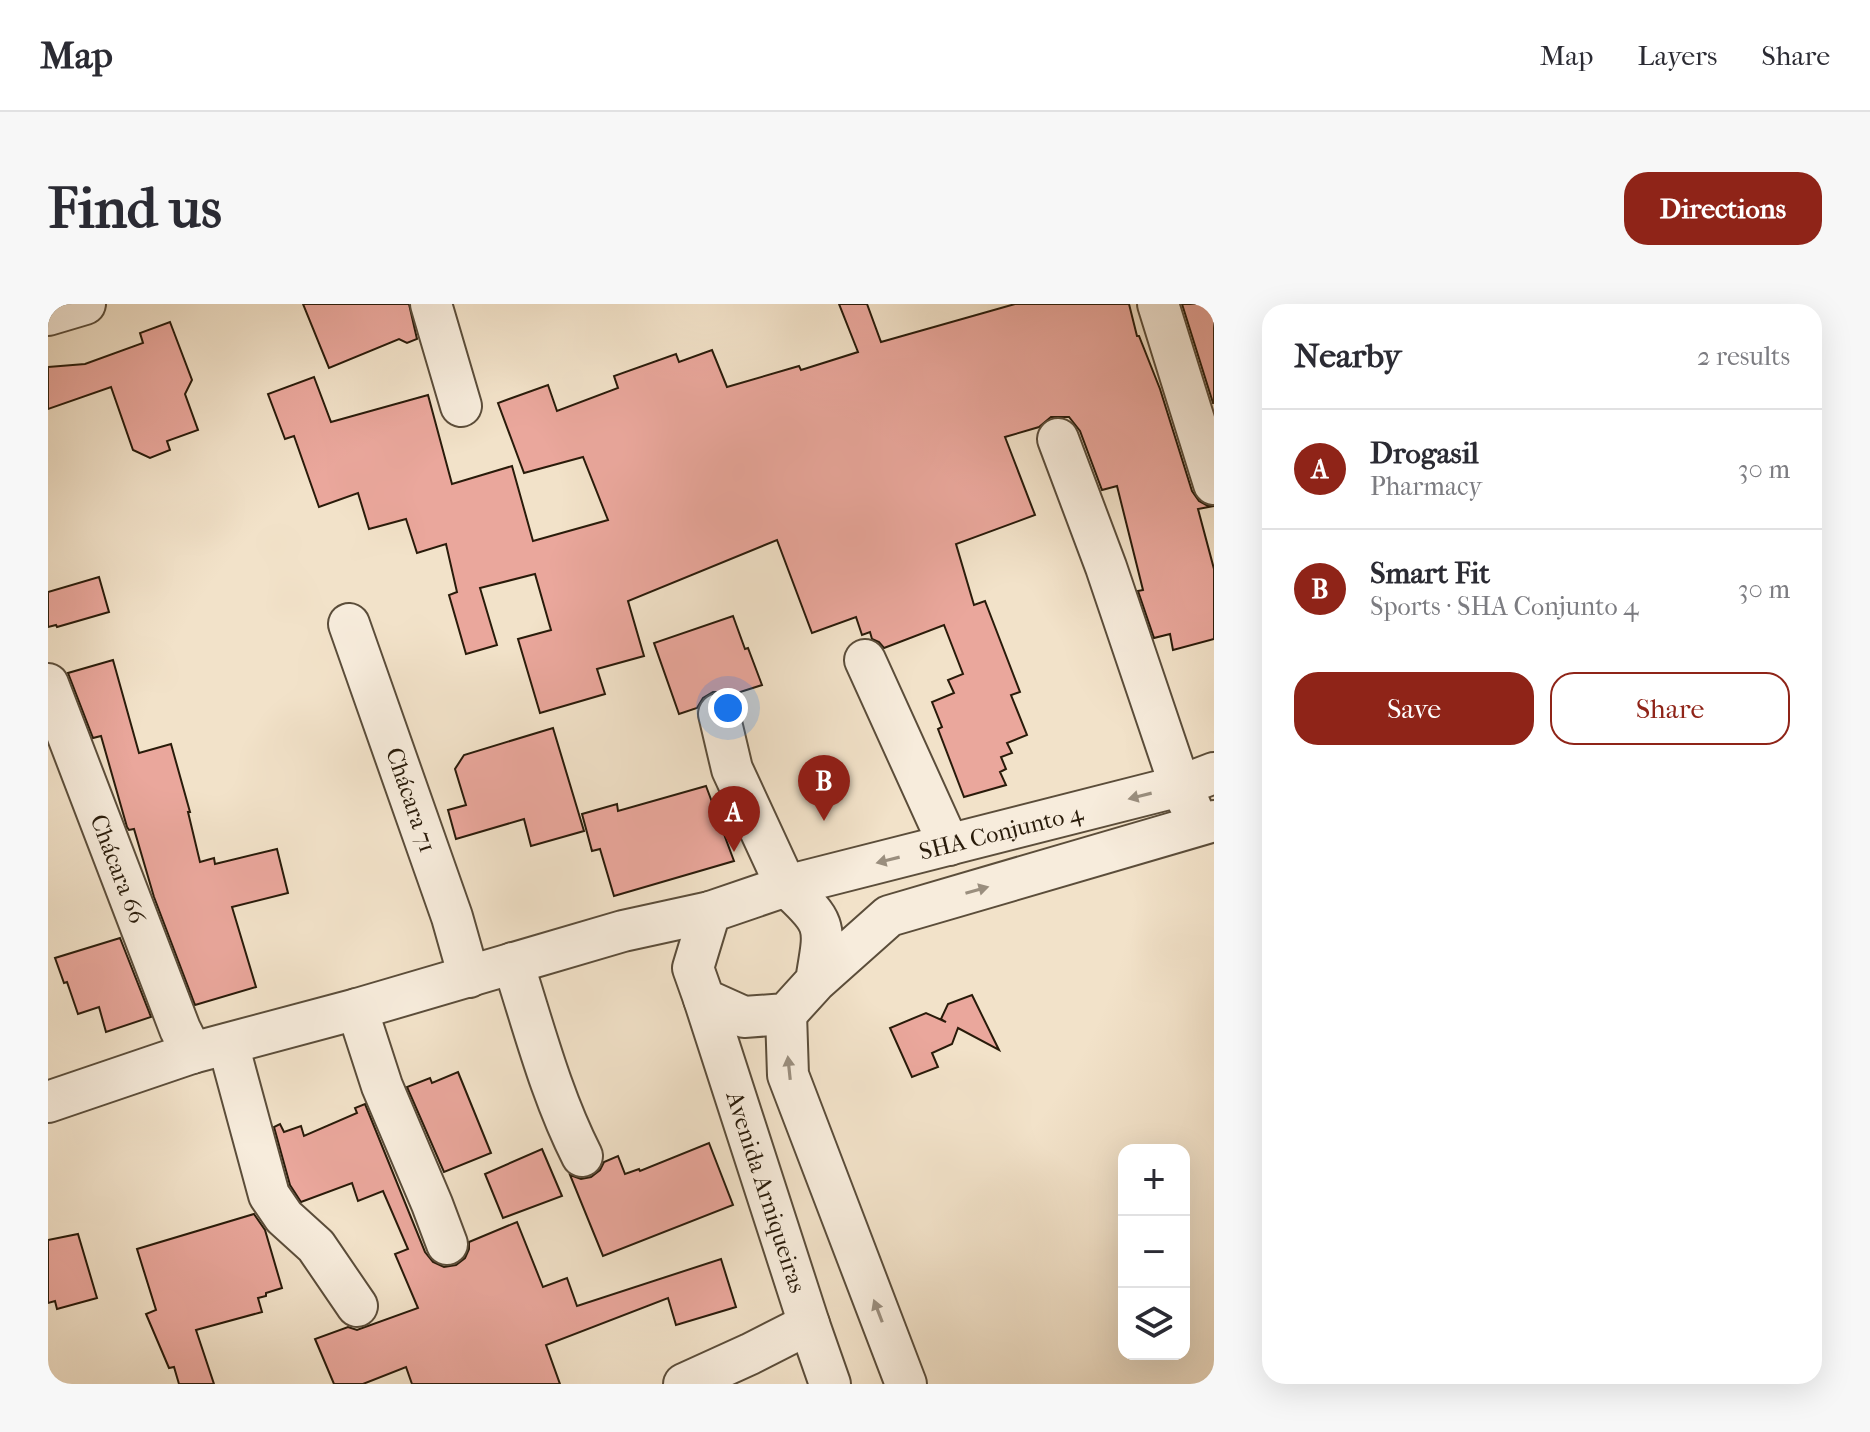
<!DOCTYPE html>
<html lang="en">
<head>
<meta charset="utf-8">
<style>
	:root { --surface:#fff; --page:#f7f7f7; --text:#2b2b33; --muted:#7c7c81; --line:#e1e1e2; --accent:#8f2418 }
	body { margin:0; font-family:"IM FELL French Canon",serif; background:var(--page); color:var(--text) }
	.controls { position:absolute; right:24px; bottom:24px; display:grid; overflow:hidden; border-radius:16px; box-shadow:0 8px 32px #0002 }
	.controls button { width:72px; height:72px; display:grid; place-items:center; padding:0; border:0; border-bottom:2px solid var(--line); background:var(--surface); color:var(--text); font:40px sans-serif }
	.you { position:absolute; left:680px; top:404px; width:28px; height:28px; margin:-20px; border:6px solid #fff; border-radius:50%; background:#1a73e8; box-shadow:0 0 0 12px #1a73e833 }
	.badge { display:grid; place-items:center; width:52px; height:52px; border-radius:50%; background:var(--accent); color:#fff; font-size:26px; font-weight:700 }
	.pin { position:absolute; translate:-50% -66px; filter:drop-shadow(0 2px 4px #0008) }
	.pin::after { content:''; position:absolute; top:42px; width:28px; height:24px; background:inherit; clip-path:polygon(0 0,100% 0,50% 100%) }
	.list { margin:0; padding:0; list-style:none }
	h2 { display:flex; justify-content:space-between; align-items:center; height:104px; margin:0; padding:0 32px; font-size:34px }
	h2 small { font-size:26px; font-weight:400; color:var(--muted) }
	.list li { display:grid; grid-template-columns:52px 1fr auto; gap:24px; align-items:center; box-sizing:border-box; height:120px; padding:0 32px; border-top:2px solid var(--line) }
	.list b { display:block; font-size:30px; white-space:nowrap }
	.list p { margin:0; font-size:26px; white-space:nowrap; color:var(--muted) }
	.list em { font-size:26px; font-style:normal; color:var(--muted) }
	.actions { display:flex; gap:16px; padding:24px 32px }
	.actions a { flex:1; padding:18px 0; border:2px solid var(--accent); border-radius:24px; text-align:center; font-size:28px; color:var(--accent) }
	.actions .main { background:var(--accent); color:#fff }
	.icon { flex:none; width:44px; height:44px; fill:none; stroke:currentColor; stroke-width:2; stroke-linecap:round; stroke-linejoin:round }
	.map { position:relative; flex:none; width:1166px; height:1080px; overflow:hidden; border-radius:24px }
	header { display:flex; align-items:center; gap:48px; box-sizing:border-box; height:112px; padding:0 40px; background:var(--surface); border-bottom:2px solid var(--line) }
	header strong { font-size:38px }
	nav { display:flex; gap:44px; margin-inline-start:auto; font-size:28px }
	.intro { display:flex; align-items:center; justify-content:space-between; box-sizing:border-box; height:192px; padding:0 48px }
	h1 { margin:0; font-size:56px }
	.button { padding:20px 36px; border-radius:24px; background:var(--accent); color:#fff; font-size:28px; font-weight:700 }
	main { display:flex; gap:48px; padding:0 48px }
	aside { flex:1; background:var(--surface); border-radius:24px; box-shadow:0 8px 32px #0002 }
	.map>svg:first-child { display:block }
	.building { fill:#eaa79c; stroke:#291b0a; stroke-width:2 }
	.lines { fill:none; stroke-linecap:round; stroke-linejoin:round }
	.minor-casing { stroke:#5b4d3a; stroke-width:44 }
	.minor { stroke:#f7ecdc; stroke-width:40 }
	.oneway { fill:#9a8e7e }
	.labels { text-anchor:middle; stroke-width:6; stroke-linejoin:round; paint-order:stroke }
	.street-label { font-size:24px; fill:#291b0a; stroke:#f7ecdc }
</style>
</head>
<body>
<header>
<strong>Map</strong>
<nav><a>Map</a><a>Layers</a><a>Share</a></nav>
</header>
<div class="intro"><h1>Find us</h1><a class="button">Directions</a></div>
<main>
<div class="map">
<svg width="1166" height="1080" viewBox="0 0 1166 1080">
	<rect width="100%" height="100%" fill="#f2e2c9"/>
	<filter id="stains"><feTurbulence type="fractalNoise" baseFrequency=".0025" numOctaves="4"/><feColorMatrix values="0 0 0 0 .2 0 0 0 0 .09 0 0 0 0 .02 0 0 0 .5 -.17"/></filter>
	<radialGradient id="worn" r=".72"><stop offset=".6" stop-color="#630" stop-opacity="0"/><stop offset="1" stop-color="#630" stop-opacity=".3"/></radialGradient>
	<!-- building -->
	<g class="building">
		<path d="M 255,0 L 361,0 L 369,35 L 359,39 L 351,35 L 281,64 Z"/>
		<path d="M 791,0 L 819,0 L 833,38 L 967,0 L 1081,0 L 1089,32 L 1091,32 L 1112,85 L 1144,187 L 1151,197 L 1160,202 L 1166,202 L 1150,205 L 1166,265 L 1166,335 L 1125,346 L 1122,330 L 1106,334 L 1090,287 L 1095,286 L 1069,182 L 1054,186 L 1032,127 L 1025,118 L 1021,113 L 1003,113 L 991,123 L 957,133 L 987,211 L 908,240 L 926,301 L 937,297 L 972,388 L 963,391 L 979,431 L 959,439 L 964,449 L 953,453 L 958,465 L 952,468 L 958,481 L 916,493 L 890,425 L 894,423 L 884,398 L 906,389 L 900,376 L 915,370 L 896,321 L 836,344 L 831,338 L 824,335 L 822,328 L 814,331 L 808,313 L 764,329 L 729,236 L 580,297 L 596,352 L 549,365 L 557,390 L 492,409 L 470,335 L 503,326 L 487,270 L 432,284 L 449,341 L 418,350 L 401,291 L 409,288 L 398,240 L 369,249 L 358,215 L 321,225 L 310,189 L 271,203 L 246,132 L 237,135 L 220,90 L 266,73 L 283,118 L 380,91 L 404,180 L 464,162 L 485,237 L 560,216 L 535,153 L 476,169 L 450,99 L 500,81 L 509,107 L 570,84 L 566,72 L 628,50 L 631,58 L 664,46 L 679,83 L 751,62 L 753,66 L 810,48 Z"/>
		<path d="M 1134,0 L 1166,0 L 1166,99 L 1165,99 Z"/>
		<path d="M 122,18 L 144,76 L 137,90 L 150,126 L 119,137 L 122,146 L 102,154 L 85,146 L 63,83 L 0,105 L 0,63 L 37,60 L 95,39 L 92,29 Z"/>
		<path d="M 51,273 L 61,308 L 9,323 L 8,321 L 0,323 L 0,288 Z"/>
		<path d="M 685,312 L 697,345 L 700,344 L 714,381 L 683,391 L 677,388 L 665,388 L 655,394 L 649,404 L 631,410 L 606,339 Z"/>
		<path d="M 65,356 L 91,449 L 123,440 L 142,508 L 140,508 L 152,558 L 166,554 L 167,560 L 229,545 L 240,589 L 184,603 L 208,683 L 147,701 L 106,593 L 86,525 L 81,526 L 79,523 L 53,432 L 45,434 L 20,369 Z"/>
		<path d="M 505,424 L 536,527 L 483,542 L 476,515 L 408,535 L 400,506 L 418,501 L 407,465 L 416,451 Z"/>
		<path d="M 658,482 L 686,557 L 566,592 L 552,545 L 544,547 L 534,510 L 569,500 L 570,507 Z"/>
		<path d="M 72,634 L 103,713 L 58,728 L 51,703 L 30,710 L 19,678 L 16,679 L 7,654 Z"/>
		<path d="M 924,691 L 951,746 L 910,724 L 904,740 L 884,749 L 890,763 L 864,773 L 842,724 L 878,709 L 898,718 L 893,715 L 900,700 Z"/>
		<path d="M 410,768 L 443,849 L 396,868 L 359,783 L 382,774 L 384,779 Z"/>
		<path d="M 317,800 L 377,948 L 385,958 L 396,963 L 408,961 L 417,954 L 421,945 L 421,938 L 469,918 L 495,983 L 519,974 L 529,1002 L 673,955 L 688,1003 L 628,1021 L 620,994 L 498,1041 L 512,1080 L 364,1080 L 358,1063 L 315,1080 L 286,1080 L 267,1035 L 300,1023 L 309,1026 L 370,1004 L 347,950 L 360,945 L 335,887 L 310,897 L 304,879 L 253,898 L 242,881 L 226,823 L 232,820 L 236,828 L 253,822 L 256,832 L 309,809 L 307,804 Z"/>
		<path d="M 661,839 L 685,901 L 555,952 L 522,871 L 533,875 L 543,873 L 552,866 L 556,858 L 570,852 L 577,870 L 591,865 L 592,867 Z"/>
		<path d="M 494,845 L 514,892 L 455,914 L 437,870 Z"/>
		<path d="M 206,910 L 217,926 L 234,984 L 218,989 L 218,992 L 210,994 L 214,1008 L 148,1026 L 166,1080 L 131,1080 L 126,1063 L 121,1064 L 98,1010 L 108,1006 L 89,945 Z"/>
		<path d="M 30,930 L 49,994 L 9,1005 L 7,997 L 0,999 L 0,936 Z"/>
	</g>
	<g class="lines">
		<!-- minor casing -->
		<g class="minor-casing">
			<g id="minor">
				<path d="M 383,0 L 413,102"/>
				<path d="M 1110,0 L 1166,180"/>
				<path d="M 0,11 L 37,0"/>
				<path d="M 1010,135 L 1058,263 L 1132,482 L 1143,503"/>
				<path d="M 301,320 L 404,613 L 421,673"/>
				<path d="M 817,356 L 901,541"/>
				<path d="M 0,380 L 132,725 L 144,749"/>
				<path d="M 671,410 L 684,465 L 738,582 L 1132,482 L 1166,469"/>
				<path d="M 465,659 C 486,724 503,791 534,852"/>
				<path d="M 768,677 C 777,622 781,621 738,582 L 662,608 L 645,664 L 656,695 L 696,713 L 738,710 L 768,677 L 841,612 L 1166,517"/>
				<path d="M 656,695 L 761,1020 L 782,1080"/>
				<path d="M 309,705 L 334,782 L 384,900 L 399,940"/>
				<path d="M 738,710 L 740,771 L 858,1080"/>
				<path d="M 180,740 L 221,891 L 236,913 L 268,942 L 309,1002"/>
				<path d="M 0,798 L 144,749 L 309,705 L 575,627 L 662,608"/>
				<path d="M 636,1080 L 702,1050 L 761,1020"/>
			</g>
		</g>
		<!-- minor -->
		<use href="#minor" class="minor"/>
	</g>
	<!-- one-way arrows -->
	<defs><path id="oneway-solid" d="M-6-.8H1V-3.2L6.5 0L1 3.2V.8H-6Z" transform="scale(2)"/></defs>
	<g class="oneway">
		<use href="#oneway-solid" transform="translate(1092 492) rotate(166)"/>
		<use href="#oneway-solid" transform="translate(840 556) rotate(166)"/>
		<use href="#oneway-solid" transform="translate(929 586) rotate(-16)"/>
		<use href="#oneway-solid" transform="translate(741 764) rotate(-96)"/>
		<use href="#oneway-solid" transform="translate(830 1007) rotate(-111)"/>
	</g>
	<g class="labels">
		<!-- street labels -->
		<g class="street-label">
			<text transform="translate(363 496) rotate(71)" y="8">Chácara 71</text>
			<text transform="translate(953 528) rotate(-14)" y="8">SHA Conjunto 4</text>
			<text transform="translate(70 565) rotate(69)" y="8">Chácara 66</text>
			<text transform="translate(718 888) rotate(72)" y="8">Avenida Arniqueiras</text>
		</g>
	</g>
	<rect width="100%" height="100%" filter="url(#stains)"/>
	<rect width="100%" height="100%" fill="url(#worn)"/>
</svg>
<div class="controls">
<button>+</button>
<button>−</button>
<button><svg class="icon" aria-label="layers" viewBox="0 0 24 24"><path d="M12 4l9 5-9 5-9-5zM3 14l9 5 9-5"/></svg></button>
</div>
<div class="you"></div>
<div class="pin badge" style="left:686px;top:548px">A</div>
<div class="pin badge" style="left:776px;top:517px">B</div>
</div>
<aside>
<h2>Nearby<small>2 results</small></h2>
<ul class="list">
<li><span class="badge">A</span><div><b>Drogasil</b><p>Pharmacy</p></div><em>30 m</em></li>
<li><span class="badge">B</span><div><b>Smart Fit</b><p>Sports · SHA Conjunto 4</p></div><em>30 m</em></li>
</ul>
<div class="actions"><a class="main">Save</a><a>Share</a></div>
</aside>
</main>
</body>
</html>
